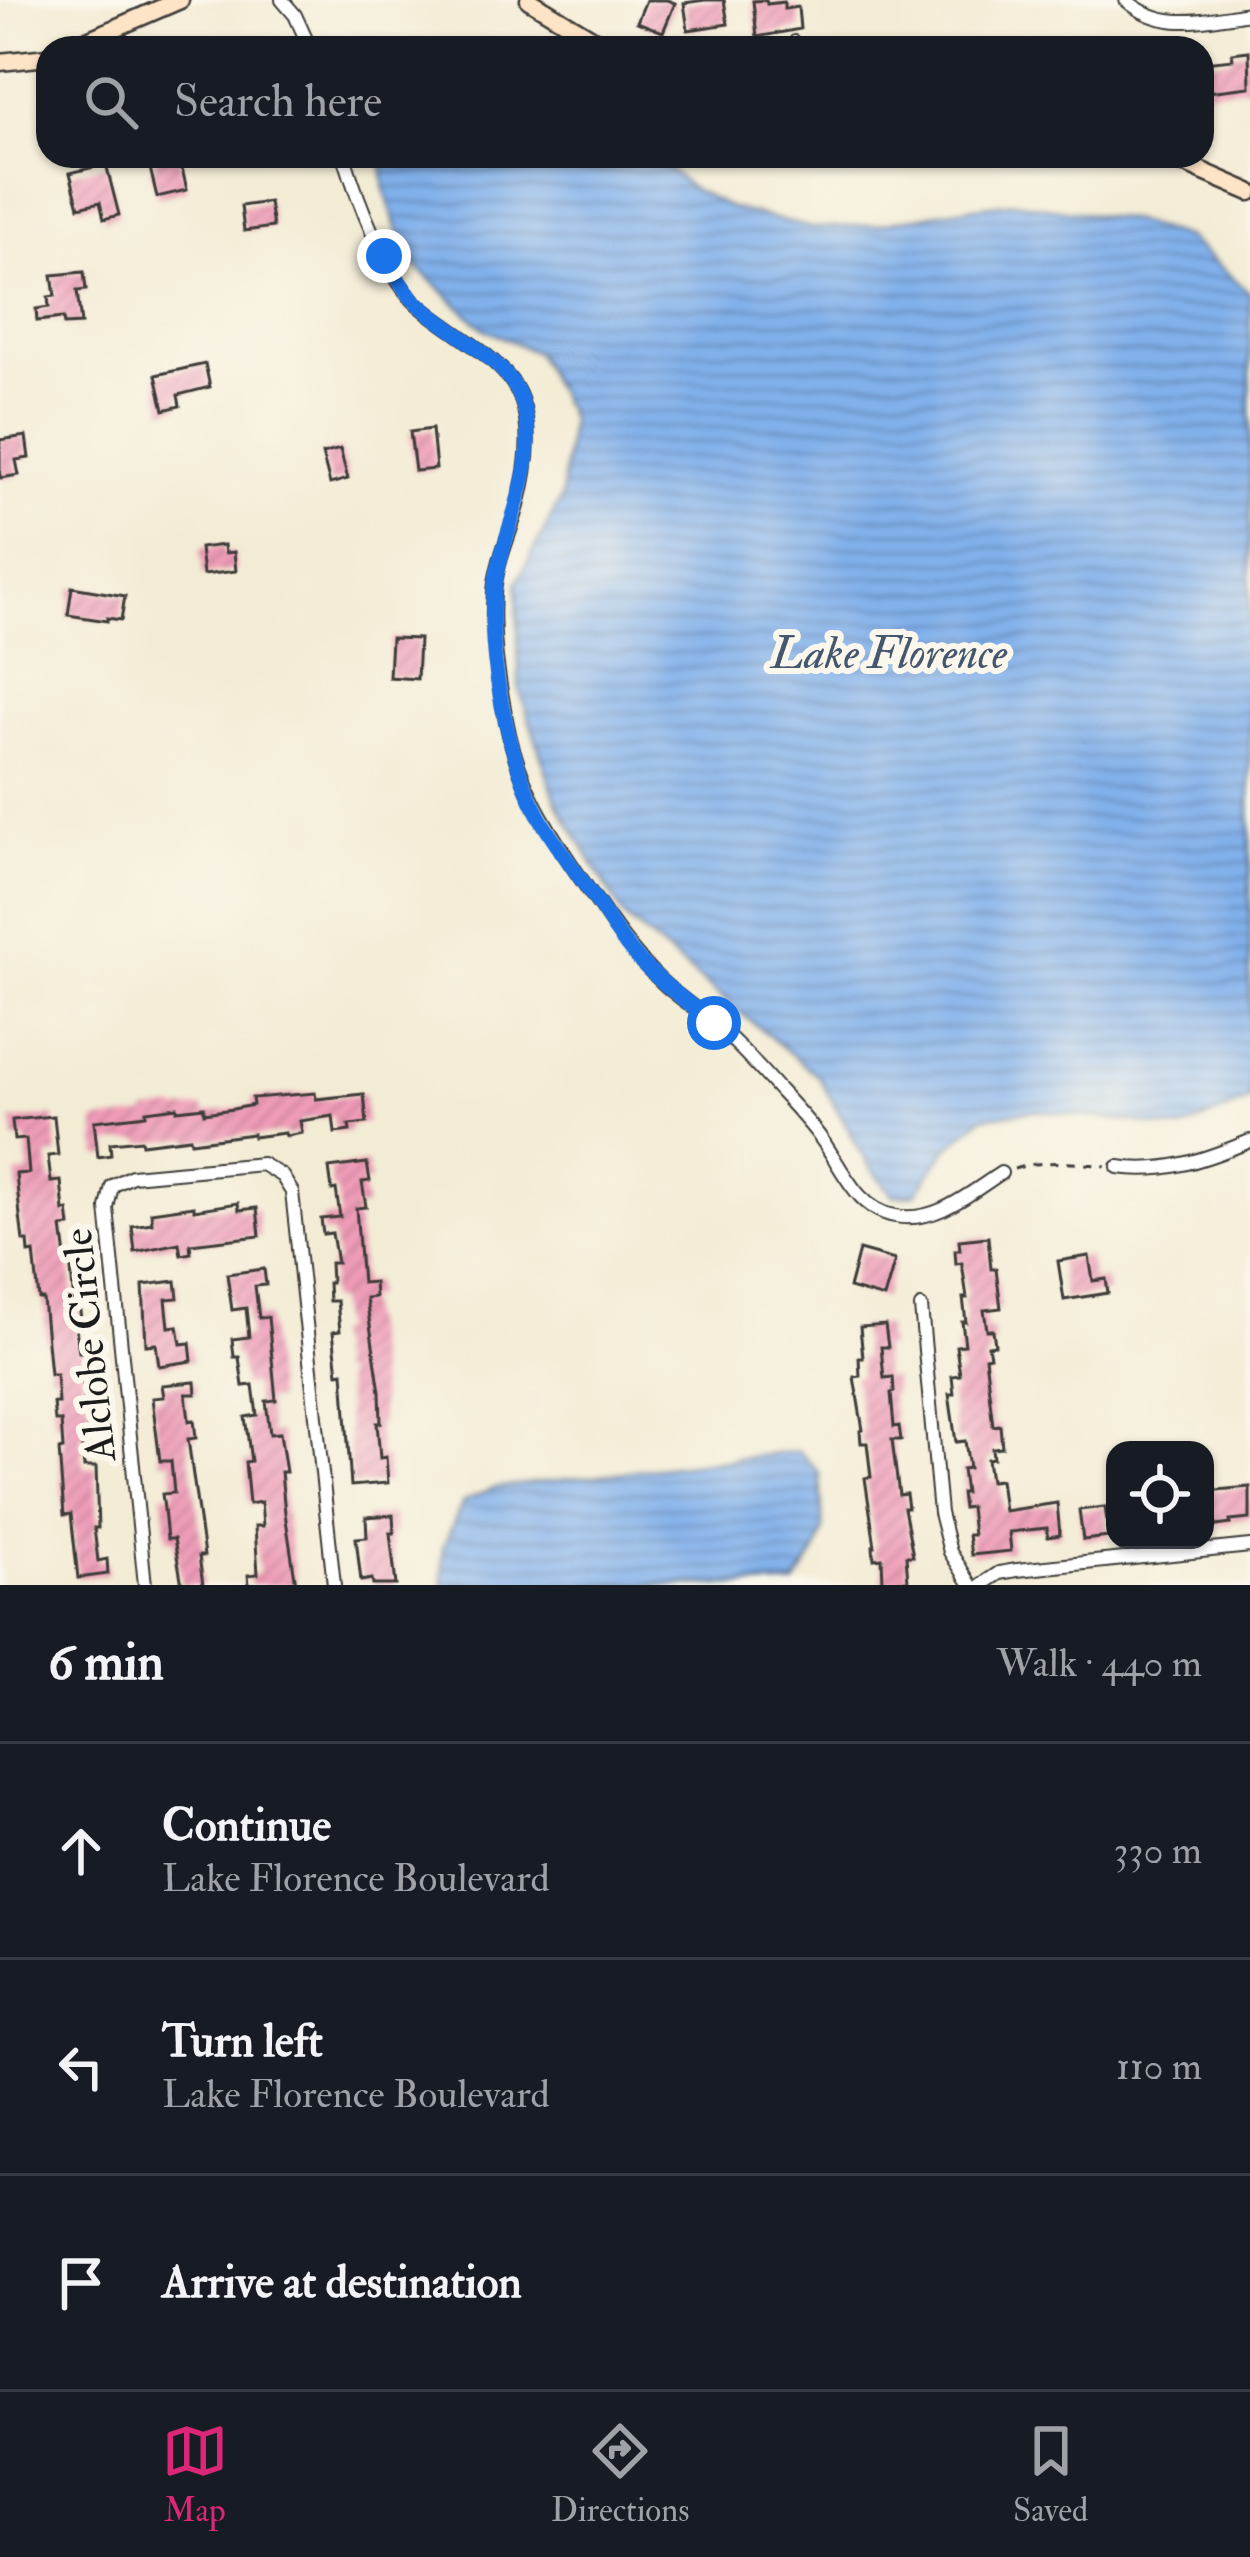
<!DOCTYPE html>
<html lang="en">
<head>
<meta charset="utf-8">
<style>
	:root { --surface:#171b24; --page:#20242c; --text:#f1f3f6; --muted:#9ea1a6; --line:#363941; --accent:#db2777 }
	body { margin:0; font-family:"IM FELL Double Pica",serif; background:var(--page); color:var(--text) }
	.controls { position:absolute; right:36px; bottom:36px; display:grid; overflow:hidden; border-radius:24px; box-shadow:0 3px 9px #0004 }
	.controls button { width:108px; height:108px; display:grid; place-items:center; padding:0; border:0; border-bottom:3px solid var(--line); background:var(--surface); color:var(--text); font:60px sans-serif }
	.stop { position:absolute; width:36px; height:36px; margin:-27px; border:9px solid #1a73e8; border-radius:50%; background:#fff }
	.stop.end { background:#1a73e8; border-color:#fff; box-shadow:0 3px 12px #0008 }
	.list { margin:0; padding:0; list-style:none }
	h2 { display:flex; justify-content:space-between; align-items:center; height:156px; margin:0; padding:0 48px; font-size:51px }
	h2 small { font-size:39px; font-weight:400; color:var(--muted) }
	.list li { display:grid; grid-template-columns:78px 1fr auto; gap:36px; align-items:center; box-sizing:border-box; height:216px; padding:0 48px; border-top:3px solid var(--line) }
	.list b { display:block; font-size:45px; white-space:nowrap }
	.list p { margin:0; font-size:39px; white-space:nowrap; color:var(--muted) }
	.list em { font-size:39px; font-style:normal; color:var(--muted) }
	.icon { flex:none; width:66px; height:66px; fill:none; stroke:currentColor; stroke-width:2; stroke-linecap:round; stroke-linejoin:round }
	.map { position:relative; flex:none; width:1250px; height:1585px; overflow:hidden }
	.search { position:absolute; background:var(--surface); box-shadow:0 3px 9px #0004; left:36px; right:36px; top:36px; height:132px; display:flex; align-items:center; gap:30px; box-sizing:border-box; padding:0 42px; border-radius:36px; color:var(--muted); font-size:45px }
	.sheet { height:804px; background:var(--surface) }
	nav { display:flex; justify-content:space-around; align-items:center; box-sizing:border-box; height:168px; border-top:3px solid var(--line); background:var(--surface); font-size:33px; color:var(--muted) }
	nav a { display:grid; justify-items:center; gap:6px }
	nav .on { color:var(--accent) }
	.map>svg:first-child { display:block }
	.water { fill:url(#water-rules); stroke:#4e6684; stroke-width:3 }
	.building { fill:url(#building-hatch) }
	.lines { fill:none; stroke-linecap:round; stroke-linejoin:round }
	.lane-casing { stroke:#3c3b38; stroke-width:10 }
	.street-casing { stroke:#3c3b38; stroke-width:16 }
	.secondary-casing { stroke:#3c3b38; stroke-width:21 }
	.path { stroke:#3c3b38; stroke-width:3; stroke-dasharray:9 9; stroke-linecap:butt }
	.lane { stroke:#fff; stroke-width:6 }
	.street { stroke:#fff; stroke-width:12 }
	.secondary { stroke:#fee4c6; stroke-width:16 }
	.route { stroke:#1a73e8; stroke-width:15 }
	.labels { text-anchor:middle; stroke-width:12; stroke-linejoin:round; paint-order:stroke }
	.street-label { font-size:42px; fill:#1c1c1c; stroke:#fbf7ec }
	.water-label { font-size:45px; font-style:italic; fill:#44576f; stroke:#fbf7ec }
</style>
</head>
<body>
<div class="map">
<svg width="1250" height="1585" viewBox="0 0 1250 1585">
	<defs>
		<pattern id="water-rules" width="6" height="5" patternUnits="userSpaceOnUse" patternTransform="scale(3)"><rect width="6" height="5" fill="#81b0eb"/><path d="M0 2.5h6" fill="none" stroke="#698ebe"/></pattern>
		<pattern id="building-hatch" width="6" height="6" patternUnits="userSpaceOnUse" patternTransform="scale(3)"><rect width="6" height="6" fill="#ee9bb7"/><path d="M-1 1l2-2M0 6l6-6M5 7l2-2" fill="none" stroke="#cc859d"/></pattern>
	</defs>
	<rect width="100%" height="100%" fill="#fbf7ec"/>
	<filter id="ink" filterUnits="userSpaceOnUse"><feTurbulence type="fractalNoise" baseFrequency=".00833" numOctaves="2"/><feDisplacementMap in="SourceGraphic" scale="24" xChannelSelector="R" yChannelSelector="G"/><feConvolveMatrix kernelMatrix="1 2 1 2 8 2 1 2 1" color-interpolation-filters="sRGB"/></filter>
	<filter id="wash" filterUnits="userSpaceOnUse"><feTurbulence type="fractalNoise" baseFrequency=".004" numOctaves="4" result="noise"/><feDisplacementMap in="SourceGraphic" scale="48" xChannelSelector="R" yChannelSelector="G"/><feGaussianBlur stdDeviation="2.7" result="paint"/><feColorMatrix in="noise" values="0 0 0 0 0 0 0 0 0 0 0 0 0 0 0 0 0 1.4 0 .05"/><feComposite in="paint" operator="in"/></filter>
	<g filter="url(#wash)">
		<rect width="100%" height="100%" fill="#f3ecd5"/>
		<!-- water -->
		<g class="water">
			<path d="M 381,156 L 653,156 L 691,188 L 730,208 L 812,228 L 876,225 L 953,210 L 1015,202 L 1133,221 L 1187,238 L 1246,289 L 1250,293 L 1250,1100 L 1181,1130 L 1132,1122 L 1034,1110 L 983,1117 L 946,1150 L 916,1194 L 894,1196 L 869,1166 L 818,1076 L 625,918 L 556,801 L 519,688 L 517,582 L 561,499 L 570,418 L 536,353 L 483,328 L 407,258 L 385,191 Z"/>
			<path d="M 799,1451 L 820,1474 L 823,1530 L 817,1550 L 795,1585 L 443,1585 L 443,1547 L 463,1502 L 494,1488 Z"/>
		</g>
		<g id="blocks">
			<!-- building -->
			<g class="building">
				<path d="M 646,0 L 667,0 L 675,3 L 663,32 L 637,22 Z"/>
				<path d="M 705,0 L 724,0 L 728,24 L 688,30 L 684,3 Z"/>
				<path d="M 766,0 L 767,4 L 784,2 L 784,9 L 798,7 L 800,29 L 757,37 L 753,1 Z"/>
				<path d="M 1249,51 L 1250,87 L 1207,92 L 1204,62 L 1233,59 L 1232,53 Z"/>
				<path d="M 153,156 L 179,156 L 187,190 L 157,197 L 150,168 L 156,167 Z"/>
				<path d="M 106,164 L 119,215 L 104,219 L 100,202 L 79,207 L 70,173 Z"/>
				<path d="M 269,202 L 273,227 L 244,231 L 241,206 Z"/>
				<path d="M 84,272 L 86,290 L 77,291 L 81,324 L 64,325 L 63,318 L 37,321 L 36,309 L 49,307 L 48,297 L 55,296 L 52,275 Z"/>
				<path d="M 205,364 L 210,387 L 178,395 L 180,406 L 164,410 L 156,375 Z"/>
				<path d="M 432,429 L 436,469 L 415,471 L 410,432 Z"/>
				<path d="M 26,436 L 29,458 L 16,460 L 19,475 L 0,478 L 0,440 Z"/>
				<path d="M 340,449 L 348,479 L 330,484 L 322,454 Z"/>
				<path d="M 224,545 L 225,553 L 234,552 L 236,571 L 203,575 L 200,548 Z"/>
				<path d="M 72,587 L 125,596 L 121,620 L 107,618 L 107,621 L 68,615 Z"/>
				<path d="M 391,638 L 419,639 L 417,679 L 389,677 Z"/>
				<path d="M 315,1093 L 316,1099 L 364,1094 L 367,1123 L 349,1125 L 350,1131 L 335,1133 L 333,1116 L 300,1121 L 302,1133 L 286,1136 L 285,1133 L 253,1137 L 253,1134 L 191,1142 L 190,1138 L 142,1144 L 141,1140 L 110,1143 L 111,1155 L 98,1157 L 94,1121 L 138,1116 L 146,1115 L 146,1111 L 177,1107 L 177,1110 L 204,1107 L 204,1113 L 233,1109 L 253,1105 L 252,1098 Z"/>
				<path d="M 54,1116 L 58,1155 L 48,1156 L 51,1182 L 61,1181 L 64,1211 L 68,1210 L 70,1226 L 62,1227 L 66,1257 L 70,1257 L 74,1305 L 79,1305 L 81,1319 L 75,1320 L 79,1352 L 84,1352 L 85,1369 L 81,1369 L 85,1400 L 89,1400 L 90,1416 L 87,1416 L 88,1434 L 81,1435 L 84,1467 L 96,1467 L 98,1528 L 94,1528 L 98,1561 L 107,1559 L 108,1574 L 78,1578 L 71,1514 L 64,1515 L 59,1450 L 63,1449 L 61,1421 L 55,1421 L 53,1403 L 58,1403 L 56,1374 L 50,1374 L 43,1299 L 39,1299 L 34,1252 L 29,1253 L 28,1241 L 23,1241 L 20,1216 L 16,1174 L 29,1173 L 26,1139 L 14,1140 L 12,1120 Z"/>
				<path d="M 367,1163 L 370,1181 L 362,1182 L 366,1207 L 356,1208 L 362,1283 L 374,1282 L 375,1297 L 366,1298 L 380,1392 L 381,1423 L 377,1423 L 380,1458 L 386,1457 L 388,1483 L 351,1486 L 343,1372 L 338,1373 L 333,1332 L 340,1331 L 337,1301 L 329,1301 L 328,1283 L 331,1283 L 330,1263 L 337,1263 L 332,1233 L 323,1234 L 321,1219 L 340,1217 L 336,1189 L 332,1190 L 329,1168 Z"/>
				<path d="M 238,1203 L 239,1210 L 257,1208 L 260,1236 L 190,1244 L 191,1253 L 181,1255 L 179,1243 L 135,1252 L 132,1226 L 152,1223 L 151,1212 L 194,1206 L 194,1210 Z"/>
				<path d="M 988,1237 L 991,1269 L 996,1269 L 1001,1308 L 984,1310 L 987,1330 L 993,1330 L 995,1345 L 988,1346 L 990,1356 L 985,1357 L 993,1426 L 1000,1425 L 1002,1447 L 992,1448 L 993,1458 L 987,1459 L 990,1481 L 1000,1480 L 1004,1511 L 1057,1503 L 1060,1535 L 1048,1537 L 1047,1528 L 1009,1532 L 1011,1551 L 971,1555 L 968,1535 L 973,1535 L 970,1507 L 963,1508 L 961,1493 L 965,1493 L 962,1469 L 969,1468 L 965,1441 L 956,1442 L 949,1394 L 954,1394 L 952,1376 L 960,1375 L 956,1346 L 965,1345 L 962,1322 L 966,1322 L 963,1298 L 967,1298 L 962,1263 L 956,1264 L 955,1250 L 960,1250 L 959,1240 Z"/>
				<path d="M 859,1250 L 895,1260 L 884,1298 L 849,1288 Z"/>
				<path d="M 1089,1256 L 1093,1281 L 1106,1279 L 1108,1293 L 1064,1300 L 1058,1261 Z"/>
				<path d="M 264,1269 L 266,1285 L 255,1286 L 259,1318 L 268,1317 L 276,1400 L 266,1401 L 270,1434 L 280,1433 L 286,1472 L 281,1472 L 285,1513 L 296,1585 L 249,1585 L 248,1575 L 258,1574 L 255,1526 L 263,1526 L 261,1502 L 249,1504 L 245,1462 L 251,1461 L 245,1417 L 257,1415 L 253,1385 L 243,1386 L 239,1357 L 234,1357 L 232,1339 L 249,1337 L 246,1308 L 232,1310 L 227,1274 Z"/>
				<path d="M 176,1281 L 178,1298 L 166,1299 L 169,1327 L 178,1326 L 181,1344 L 190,1343 L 192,1361 L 159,1366 L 156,1344 L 146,1345 L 143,1285 Z"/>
				<path d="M 885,1325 L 888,1347 L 881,1347 L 884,1378 L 893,1377 L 894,1392 L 891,1393 L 894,1427 L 899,1426 L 901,1440 L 892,1440 L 899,1495 L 906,1494 L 908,1508 L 904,1508 L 913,1556 L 906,1556 L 908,1581 L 883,1582 L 882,1558 L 874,1559 L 873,1546 L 875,1546 L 865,1478 L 871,1477 L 867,1443 L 861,1443 L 860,1431 L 863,1430 L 854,1377 L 860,1376 L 859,1358 L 863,1358 L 860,1327 Z"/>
				<path d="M 195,1382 L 196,1394 L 186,1394 L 189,1421 L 194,1420 L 196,1438 L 188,1439 L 204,1556 L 199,1556 L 203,1585 L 182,1585 L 174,1539 L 167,1539 L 164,1509 L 162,1494 L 174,1493 L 171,1461 L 160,1461 L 152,1398 L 164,1397 L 162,1385 Z"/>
				<path d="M 1250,1487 L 1250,1519 L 1230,1521 L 1231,1524 L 1216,1526 L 1215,1522 L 1205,1523 L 1205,1491 Z"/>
				<path d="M 1105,1507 L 1109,1537 L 1083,1540 L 1079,1510 Z"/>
				<path d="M 393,1515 L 394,1533 L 390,1533 L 396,1585 L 373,1585 L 372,1579 L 361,1581 L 356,1538 L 367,1537 L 366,1517 Z"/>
			</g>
		</g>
	</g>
	<g filter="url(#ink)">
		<use href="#blocks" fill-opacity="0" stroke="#3c3b38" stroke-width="3"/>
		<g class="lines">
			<!-- lane casing -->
			<g class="lane-casing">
				<path id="lane" d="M 794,39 L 794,48"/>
			</g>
			<!-- street casing -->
			<g class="street-casing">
				<g id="street">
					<path d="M 282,0 L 295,15 L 310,48"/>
					<path d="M 1126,0 C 1164,33 1204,19 1250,13"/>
					<path d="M 344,156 C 357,198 384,272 415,302 C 446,330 507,359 521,399 C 533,432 527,472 518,506 C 510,535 496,562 494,593 C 491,635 498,678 506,719 C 518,787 550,833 588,889 C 611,922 632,954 661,981 C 676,996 695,1007 711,1021 C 736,1041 759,1068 781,1092 C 795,1107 810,1123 822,1140 C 843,1168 856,1209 895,1216 C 935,1224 970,1193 1001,1173"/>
					<path d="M 1118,1167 C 1166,1174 1206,1159 1250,1141"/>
					<path d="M 921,1307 L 940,1513 L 950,1552 L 971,1585"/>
					<path d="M 145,1585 L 107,1208 L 112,1186 L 132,1176 L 262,1164 L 282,1176 L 292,1192 L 334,1585"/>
					<path d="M 981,1585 L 999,1573 L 1017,1570 L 1250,1546"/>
				</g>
			</g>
			<!-- secondary casing -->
			<g class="secondary-casing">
				<g id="secondary">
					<path d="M 529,0 L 608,48"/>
					<path d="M 69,48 L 180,0"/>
					<path d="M 0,62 L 48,57"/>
					<path d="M 1155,156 L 1188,165 L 1250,192"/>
				</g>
			</g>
			<!-- path -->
			<path class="path" d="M 1014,1169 C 1044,1159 1075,1163 1106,1166"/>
			<!-- lane -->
			<use href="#lane" class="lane"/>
			<!-- street -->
			<use href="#street" class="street"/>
			<!-- secondary -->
			<use href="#secondary" class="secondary"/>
		</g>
	</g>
	<g class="lines" filter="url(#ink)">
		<!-- route -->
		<path class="route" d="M 384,256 C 394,271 402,289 415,301 C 446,331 507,359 521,399 C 544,462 504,524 495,585 C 485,651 508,758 539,816 C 553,842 573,867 590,892 C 604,911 616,934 632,952 C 655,979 686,1001 714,1023"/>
	</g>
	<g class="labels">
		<!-- street labels -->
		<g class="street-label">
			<text transform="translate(88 1345) rotate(-96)" y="15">Alclobe Circle</text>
		</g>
		<!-- water labels -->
		<g class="water-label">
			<text x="889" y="668">Lake Florence</text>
		</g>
	</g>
</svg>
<div class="controls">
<button><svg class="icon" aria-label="locate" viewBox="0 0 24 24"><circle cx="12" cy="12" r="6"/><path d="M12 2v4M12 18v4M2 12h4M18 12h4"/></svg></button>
</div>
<div class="stop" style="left:714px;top:1023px"></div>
<div class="stop end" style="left:384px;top:256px"></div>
<div class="search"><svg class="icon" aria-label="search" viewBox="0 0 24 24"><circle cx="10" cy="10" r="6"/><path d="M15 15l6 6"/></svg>Search here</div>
</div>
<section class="sheet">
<h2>6 min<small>Walk · 440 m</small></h2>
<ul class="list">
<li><svg class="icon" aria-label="ahead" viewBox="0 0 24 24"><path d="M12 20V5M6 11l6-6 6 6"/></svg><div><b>Continue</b><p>Lake Florence Boulevard</p></div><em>330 m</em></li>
<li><svg class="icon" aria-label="left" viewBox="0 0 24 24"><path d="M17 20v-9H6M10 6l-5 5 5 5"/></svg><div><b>Turn left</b><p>Lake Florence Boulevard</p></div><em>110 m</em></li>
<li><svg class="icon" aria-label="arrive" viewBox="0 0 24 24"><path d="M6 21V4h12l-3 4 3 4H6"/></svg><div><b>Arrive at destination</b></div></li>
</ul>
</section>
<nav>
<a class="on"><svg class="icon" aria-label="map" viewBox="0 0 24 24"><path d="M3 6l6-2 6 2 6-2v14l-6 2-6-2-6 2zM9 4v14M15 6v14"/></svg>Map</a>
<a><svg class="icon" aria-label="directions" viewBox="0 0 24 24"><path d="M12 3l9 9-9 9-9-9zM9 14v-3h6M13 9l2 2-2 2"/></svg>Directions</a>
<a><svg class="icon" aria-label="saved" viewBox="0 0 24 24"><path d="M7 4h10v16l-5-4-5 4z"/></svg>Saved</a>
</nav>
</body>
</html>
